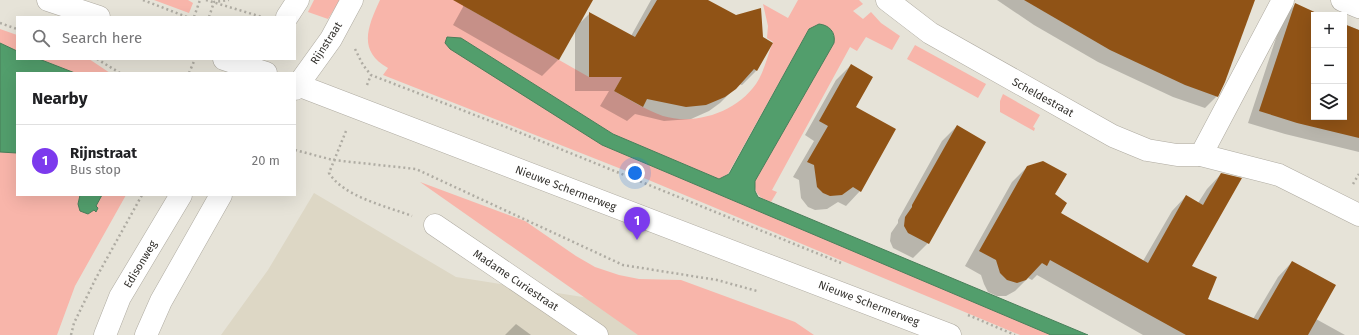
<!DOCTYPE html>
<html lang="en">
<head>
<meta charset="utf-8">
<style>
	:root { --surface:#fff; --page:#f6f6f6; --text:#202124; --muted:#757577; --line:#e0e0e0; --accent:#7c3aed }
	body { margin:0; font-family:"Fira Sans",sans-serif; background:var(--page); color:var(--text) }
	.controls { position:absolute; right:12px; top:12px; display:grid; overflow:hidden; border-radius:0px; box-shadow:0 4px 16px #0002 }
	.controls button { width:36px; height:36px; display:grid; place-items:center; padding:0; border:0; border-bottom:1px solid var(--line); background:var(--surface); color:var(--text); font:20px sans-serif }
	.you { position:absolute; left:635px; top:173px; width:14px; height:14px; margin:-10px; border:3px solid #fff; border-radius:50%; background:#1a73e8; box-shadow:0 0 0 6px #1a73e833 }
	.badge { display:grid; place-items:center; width:26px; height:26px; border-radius:50%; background:var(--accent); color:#fff; font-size:13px; font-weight:700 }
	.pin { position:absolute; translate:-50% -33px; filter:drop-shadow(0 1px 2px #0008) }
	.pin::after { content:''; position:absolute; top:21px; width:14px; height:12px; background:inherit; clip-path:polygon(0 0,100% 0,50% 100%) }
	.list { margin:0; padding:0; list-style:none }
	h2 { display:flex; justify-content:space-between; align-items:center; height:52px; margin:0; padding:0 16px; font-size:17px }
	h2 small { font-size:13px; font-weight:400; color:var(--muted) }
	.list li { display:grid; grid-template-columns:26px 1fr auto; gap:12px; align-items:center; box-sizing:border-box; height:72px; padding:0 16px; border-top:1px solid var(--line) }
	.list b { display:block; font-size:15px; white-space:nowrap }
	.list p { margin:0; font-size:13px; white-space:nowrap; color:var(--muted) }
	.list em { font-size:13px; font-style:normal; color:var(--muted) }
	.icon { flex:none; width:22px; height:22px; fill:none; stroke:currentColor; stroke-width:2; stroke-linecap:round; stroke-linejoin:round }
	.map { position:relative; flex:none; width:1359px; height:335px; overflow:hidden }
	.search { position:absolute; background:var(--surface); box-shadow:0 4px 16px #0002; left:16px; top:16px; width:280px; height:44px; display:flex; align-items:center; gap:10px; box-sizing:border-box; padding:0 14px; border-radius:0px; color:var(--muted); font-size:15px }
	.panel { position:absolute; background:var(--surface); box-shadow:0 4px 16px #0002; left:16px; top:72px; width:280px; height:124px; border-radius:0px }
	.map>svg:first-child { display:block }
	.built { fill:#ddd7c5 }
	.green { fill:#f8b5aa }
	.water { fill:#529e6c; stroke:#497e59 }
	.shadow { fill:#0003 }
	.building { fill:#905316 }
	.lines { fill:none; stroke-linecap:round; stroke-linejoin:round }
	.minor-casing { stroke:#aeaaa0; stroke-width:23 }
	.tertiary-casing { stroke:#aeaaa0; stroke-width:23 }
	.secondary-casing { stroke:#aeaaa0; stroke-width:23 }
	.path { stroke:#afaca3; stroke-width:2.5; stroke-dasharray:2 3; stroke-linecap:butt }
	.minor { stroke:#fff; stroke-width:22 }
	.tertiary { stroke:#fff; stroke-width:22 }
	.secondary { stroke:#fff; stroke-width:22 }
	.labels { text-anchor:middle; stroke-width:4; stroke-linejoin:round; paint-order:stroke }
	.street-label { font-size:11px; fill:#34322e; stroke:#fff }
</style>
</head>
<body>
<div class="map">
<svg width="1359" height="335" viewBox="0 0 1359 335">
	<rect width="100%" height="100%" fill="#e6e3d8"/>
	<!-- built -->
	<path class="built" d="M 314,193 L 456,277 L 792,330 L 801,335 L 221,335 L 268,270 Z"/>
	<!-- green -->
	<g class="green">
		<path d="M 154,0 L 188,0 L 193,3 L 189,13 Z"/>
		<path d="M 314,0 L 340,0 L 328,19 L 308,12 Z"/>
		<path d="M 380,0 L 466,0 L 469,9 L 589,77 L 622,77 L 614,91 C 630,100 646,110 663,116 C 697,126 741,111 759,79 C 765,68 768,54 773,42 L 767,38 L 768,26 L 763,4 L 788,18 L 798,0 L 859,0 L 863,4 L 853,11 L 863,19 L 871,12 L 881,23 L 900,36 L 892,50 L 866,37 L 857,51 L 850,47 L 772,190 L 777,192 L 771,202 C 760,198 754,195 755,181 L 834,43 L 834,36 L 832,31 L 809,29 L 728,174 L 719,179 L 613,134 L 461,38 L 602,145 L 1051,335 L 1020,335 L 639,176 L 383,75 L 388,68 C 357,51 368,26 380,0 Z"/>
		<path d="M 0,29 L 17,35 L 17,51 L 0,43 Z"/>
		<path d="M 915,45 L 986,84 L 978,98 L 907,59 Z"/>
		<path d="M 39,59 L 89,59 L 110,73 L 75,73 Z"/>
		<path d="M 1003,94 L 1040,115 L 1033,127 L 1035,128 L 1034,131 L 1000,112 L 1000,101 Z"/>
		<path d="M 0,152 L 17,153 L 17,195 L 80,195 L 78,204 L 88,214 L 94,210 L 96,211 L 96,206 L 102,195 L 126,195 L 75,286 L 57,335 L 0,335 Z"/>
		<path d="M 420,182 L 525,221 L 576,256 L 595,267 L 619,275 L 639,279 L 681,280 L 795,322 L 814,335 L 638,335 Z"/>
	</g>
	<!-- water -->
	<g class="water">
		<path d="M 819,24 C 829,25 836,32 834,43 L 755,181 L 755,191 L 758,197 L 1088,335 L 1051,335 L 602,145 L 450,49 L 445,43 L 447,37 L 461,38 L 613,134 L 719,179 L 729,174 L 809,29 Z"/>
		<path d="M 0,43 L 17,51 L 17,59 L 39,59 L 75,73 L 17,73 L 17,153 L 0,152 Z"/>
		<path d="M 80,195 L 102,195 L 96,206 L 98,208 L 96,212 L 94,210 L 88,214 L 80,211 L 78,204 Z"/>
	</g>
	<!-- shadow -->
	<g class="shadow">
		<path d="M 464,0 L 592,0 L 581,22 L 590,13 L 631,36 L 651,0 L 706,0 L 772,43 L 756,71 L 742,85 L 739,84 L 720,103 L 709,111 L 691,119 L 664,121 L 635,114 L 627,121 L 600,106 L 609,91 L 575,91 L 575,30 L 559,59 L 542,76 L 453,25 L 463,7 Z"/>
		<path d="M 997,0 L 1254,0 L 1217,96 L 1205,108 L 1173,97 L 1098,62 L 1034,25 Z"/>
		<path d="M 1295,5 L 1320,15 L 1314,15 L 1314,117 L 1344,117 L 1344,24 L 1359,30 L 1359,152 L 1285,134 L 1248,123 L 1283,17 Z"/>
		<path d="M 851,65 L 860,191 L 846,206 L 838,202 L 827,209 L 815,210 L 808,207 L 801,198 L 799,180 L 793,177 L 814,141 L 805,135 L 836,80 Z"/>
		<path d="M 957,126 L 928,243 L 913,258 L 893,248 L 890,241 L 891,233 L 898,223 L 898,220 L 942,141 Z"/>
		<path d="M 1027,167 L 1054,194 L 1060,213 L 1143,261 L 1172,211 L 1186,196 L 1198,203 L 1207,189 L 1221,174 L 1190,267 L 1206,299 L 1253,319 L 1278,277 L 1292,262 L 1316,319 L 1345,335 L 1143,335 L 1037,275 L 1032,280 L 1028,278 L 1015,291 L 1006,296 L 997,296 L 988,292 L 984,284 L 981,275 L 965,266 L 1012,182 Z"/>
		<path d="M 516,324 L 531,335 L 505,335 Z"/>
	</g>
	<!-- building -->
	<g class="building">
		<path d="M 453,0 L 593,0 L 559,60 Z"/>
		<path d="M 657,0 L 708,0 L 736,15 L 761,8 L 763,37 L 773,43 L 757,71 L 754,69 L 736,89 L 725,97 L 706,105 L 686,107 L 647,99 L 643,107 L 614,91 L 622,77 L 589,77 L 589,12 L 635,37 Z"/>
		<path d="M 1024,0 L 1255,0 L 1225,82 L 1218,97 L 1185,85 L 1110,50 Z"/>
		<path d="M 1295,3 L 1321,15 L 1314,15 L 1314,117 L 1344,117 L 1344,24 L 1359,30 L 1359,138 L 1297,123 L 1259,111 Z"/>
		<path d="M 851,64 L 873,77 L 856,107 L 896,129 L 861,192 L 853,187 L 842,195 L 830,196 L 823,193 L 817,187 L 814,165 L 807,162 L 828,126 L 819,121 Z"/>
		<path d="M 957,125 L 986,142 L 929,244 L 908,233 L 904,226 L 905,217 L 912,207 L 912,205 Z"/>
		<path d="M 1043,161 L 1067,174 L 1055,194 L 1067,203 L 1061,213 L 1148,263 L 1186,195 L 1203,205 L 1221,173 L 1242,178 L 1192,266 L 1217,277 L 1208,299 L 1258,320 L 1292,261 L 1336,285 L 1308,335 L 1186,335 L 1050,260 L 1047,266 L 1042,263 L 1026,280 L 1017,283 L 1007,280 L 1000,273 L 996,260 L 979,251 L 1027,166 Z"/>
	</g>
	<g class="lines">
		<!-- minor casing -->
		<g class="minor-casing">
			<g id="minor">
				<path d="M 887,0 L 930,33 L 1113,136 L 1147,150 L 1177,155 L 1201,155 L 1279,175 L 1359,215"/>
				<path d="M 1342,0 L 1359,7"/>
				<path d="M 1201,155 L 1283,0"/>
				<path d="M 435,225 L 597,335"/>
			</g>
		</g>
		<!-- tertiary casing -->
		<g class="tertiary-casing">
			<g id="tertiary">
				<path d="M 287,17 L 298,0"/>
				<path d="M 295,89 L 331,39 L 352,0"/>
				<path d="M 105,335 L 120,297 L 181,195"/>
				<path d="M 146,335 L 161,301 L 221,195"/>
			</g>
		</g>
		<!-- secondary casing -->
		<g class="secondary-casing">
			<g id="secondary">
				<path d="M 48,0 L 99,17"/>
				<path d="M 224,59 L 266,73"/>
				<path d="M 295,84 L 950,335"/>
			</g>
		</g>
		<!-- path -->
		<g class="path">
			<path d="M 143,0 L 187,17"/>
			<path d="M 206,0 L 262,17"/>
			<path d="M 194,17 L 200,0"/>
			<path d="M 209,17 L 214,2 L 229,0"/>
			<path d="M 0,23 L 17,29"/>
			<path d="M 355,49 L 363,65 L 371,75 L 511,129 L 841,263"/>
			<path d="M 97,59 L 120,73"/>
			<path d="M 189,73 L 195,59"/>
			<path d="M 367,85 L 371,75"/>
			<path d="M 346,131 L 329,173 C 344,197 386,206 412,216"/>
			<path d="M 295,150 L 333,160 L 416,169 L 623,265 L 717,280 L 757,291"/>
			<path d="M 1353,184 L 1359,174"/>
			<path d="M 968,315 L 1015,335"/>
			<path d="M 71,335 L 74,323 L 96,278 L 142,195"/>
		</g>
		<!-- minor -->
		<use href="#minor" class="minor"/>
		<!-- tertiary -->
		<use href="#tertiary" class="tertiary"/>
		<!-- secondary -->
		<use href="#secondary" class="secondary"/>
	</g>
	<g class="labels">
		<!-- street labels -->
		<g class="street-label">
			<text transform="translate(326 43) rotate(-57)" y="4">Rijnstraat</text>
			<text transform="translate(1043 97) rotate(29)" y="4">Scheldestraat</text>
			<text transform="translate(566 188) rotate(21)" y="4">Nieuwe Schermerweg</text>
			<text transform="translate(140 264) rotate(-59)" y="4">Edisonweg</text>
			<text transform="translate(516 280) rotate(34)" y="4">Madame Curiestraat</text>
			<text transform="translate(869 303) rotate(21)" y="4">Nieuwe Schermerweg</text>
		</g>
	</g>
</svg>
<div class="controls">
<button>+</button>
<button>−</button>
<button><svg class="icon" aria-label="layers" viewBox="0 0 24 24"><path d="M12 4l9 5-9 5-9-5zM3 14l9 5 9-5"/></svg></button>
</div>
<div class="you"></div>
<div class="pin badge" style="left:637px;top:240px">1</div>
<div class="search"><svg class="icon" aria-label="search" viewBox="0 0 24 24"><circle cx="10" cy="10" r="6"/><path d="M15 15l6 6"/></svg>Search here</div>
<section class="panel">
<h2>Nearby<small></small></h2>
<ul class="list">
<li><span class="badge">1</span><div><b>Rijnstraat</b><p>Bus stop</p></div><em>20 m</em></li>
</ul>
</section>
</div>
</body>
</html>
